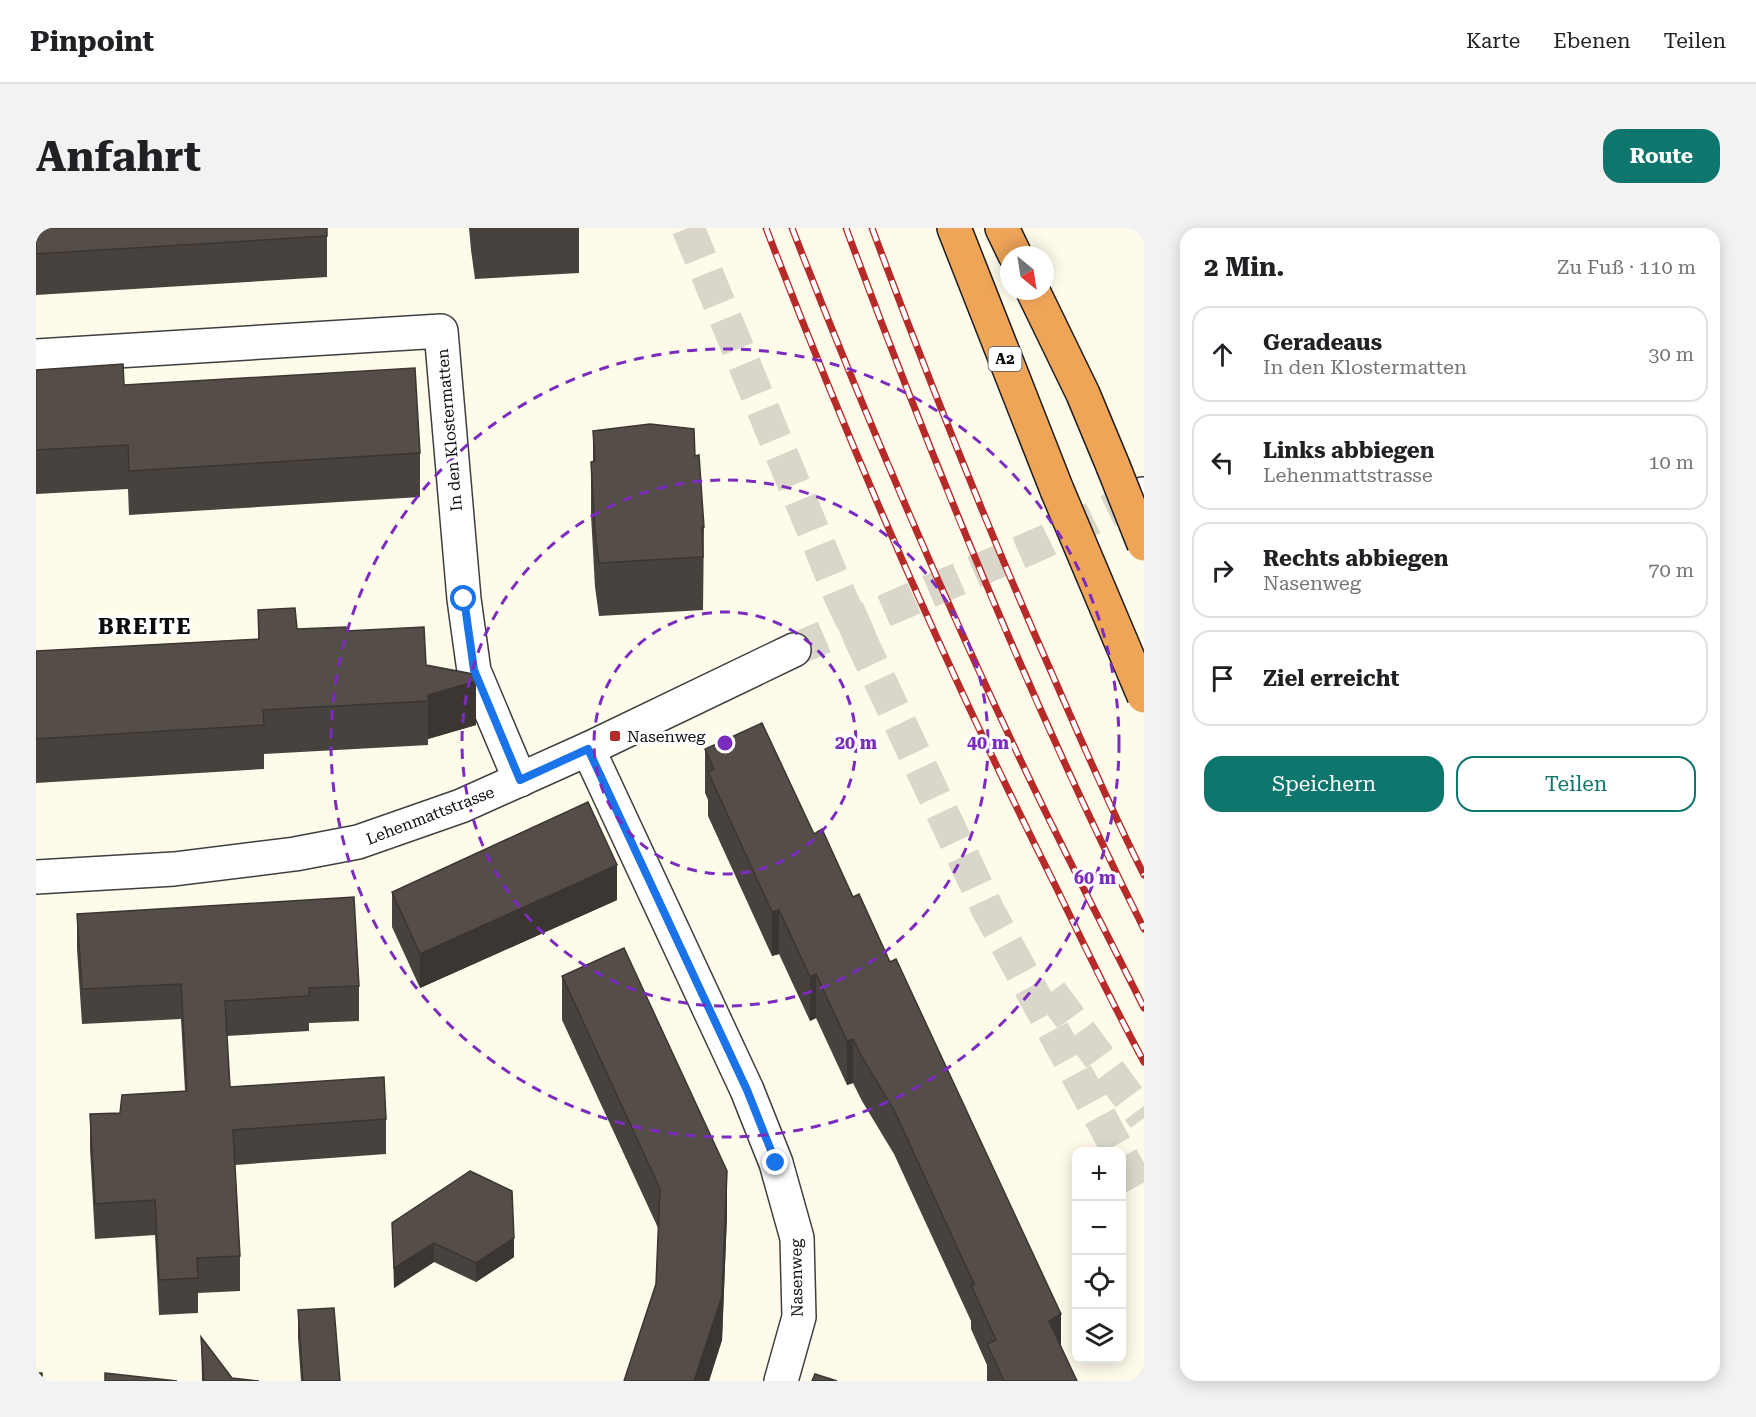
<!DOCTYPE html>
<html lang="de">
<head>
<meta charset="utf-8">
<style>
	:root { --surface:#fff; --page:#f2f2f2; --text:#202124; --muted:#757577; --line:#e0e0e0; --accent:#0f766e }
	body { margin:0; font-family:"Roboto Serif",serif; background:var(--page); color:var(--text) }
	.controls { position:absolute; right:18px; bottom:18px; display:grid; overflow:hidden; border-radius:12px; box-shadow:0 3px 15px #0003 }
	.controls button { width:54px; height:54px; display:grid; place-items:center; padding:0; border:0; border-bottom:2px solid var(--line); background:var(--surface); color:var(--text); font:30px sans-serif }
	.compass { position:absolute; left:964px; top:18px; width:54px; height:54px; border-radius:50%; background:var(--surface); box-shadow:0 3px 15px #0003; rotate:150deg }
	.stop { position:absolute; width:18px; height:18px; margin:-14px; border:4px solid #1a73e8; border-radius:50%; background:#fff }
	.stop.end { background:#1a73e8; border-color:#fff; box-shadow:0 2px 6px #0008 }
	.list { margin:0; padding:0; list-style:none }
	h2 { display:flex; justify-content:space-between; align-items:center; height:78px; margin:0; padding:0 24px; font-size:26px }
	h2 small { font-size:20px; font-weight:400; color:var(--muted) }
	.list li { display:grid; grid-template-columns:39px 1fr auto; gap:18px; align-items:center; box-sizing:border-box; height:96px; margin:0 12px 12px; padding:0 12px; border:2px solid var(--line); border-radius:18px }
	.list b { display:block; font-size:22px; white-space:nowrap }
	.list p { margin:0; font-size:20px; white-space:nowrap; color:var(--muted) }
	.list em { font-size:20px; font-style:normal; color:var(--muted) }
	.actions { display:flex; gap:12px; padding:18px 24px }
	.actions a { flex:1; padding:14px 0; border:2px solid var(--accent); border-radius:18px; text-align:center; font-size:21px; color:var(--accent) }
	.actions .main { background:var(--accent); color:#fff }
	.icon { flex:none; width:33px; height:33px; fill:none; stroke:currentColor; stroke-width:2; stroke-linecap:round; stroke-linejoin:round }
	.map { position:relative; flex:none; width:1108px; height:1153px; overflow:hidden; border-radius:18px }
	header { display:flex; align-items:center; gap:36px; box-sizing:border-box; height:84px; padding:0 30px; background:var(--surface); border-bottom:2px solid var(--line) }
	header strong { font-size:28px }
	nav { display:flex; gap:33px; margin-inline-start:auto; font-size:21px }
	.intro { display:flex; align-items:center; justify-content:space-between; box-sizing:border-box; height:144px; padding:0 36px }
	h1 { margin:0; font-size:42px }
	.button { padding:15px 27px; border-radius:18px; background:var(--accent); color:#fff; font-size:21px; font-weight:700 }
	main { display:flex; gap:36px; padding:0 36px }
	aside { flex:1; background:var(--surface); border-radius:18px; box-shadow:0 3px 15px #0003 }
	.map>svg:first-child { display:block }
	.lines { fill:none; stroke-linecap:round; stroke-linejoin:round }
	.tertiary-tunnel { stroke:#dad7ca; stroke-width:33; stroke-dasharray:33 16; stroke-linecap:butt }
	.motorway-tunnel { stroke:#dad7ca; stroke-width:33; stroke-dasharray:33 16; stroke-linecap:butt }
	.minor-casing { stroke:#3f3f3f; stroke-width:36 }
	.tertiary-casing { stroke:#3f3f3f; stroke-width:36 }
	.motorway-casing { stroke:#1d1d1d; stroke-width:36 }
	.minor { stroke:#fff; stroke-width:33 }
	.tertiary { stroke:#fff; stroke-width:33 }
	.motorway { stroke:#efa558; stroke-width:33 }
	.rail-casing { stroke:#b62a29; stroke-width:7 }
	.rail { stroke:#fff; stroke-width:4.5; stroke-dasharray:14; stroke-linecap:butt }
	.motorway-bridge-casing { stroke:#1d1d1d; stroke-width:36; stroke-linecap:butt }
	.motorway-bridge { stroke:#efa558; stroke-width:33 }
	.wall { fill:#48423e }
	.shaded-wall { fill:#3b3632 }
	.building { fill:#544d48; stroke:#3b3632; stroke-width:1.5 }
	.route { stroke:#1a73e8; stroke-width:8 }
	.ring { fill:none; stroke:#7b2cbf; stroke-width:3; stroke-dasharray:10 8 }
	.poi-dot { fill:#b62a29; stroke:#fff; stroke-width:2 }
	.labels { text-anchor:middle; stroke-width:6; stroke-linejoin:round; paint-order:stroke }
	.shield { fill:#fff; stroke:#555; stroke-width:1.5 }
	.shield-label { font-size:15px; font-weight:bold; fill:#0c0c0c }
	.street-label { font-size:16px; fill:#0c0c0c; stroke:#fff }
	.poi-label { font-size:16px; fill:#0c0c0c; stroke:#fff; text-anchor:start }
	.district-label { font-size:22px; font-weight:bold; letter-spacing:1.5px; fill:#0c0c0c; stroke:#fff }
	.centre { fill:#7b2cbf; stroke:#fff; stroke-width:3 }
	.ring-label { font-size:18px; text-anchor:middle; font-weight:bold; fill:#7b2cbf; stroke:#fff; stroke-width:6; stroke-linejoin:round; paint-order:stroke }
</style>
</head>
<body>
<header>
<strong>Pinpoint</strong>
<nav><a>Karte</a><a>Ebenen</a><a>Teilen</a></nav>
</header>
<div class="intro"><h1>Anfahrt</h1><a class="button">Route</a></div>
<main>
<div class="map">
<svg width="1108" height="1153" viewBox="0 0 1108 1153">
	<rect width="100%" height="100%" fill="#fefbeb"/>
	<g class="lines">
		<!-- tertiary-tunnel -->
		<path class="tertiary-tunnel" d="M 758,422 L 1010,313 L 1107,266"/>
		<!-- motorway-tunnel -->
		<g class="motorway-tunnel">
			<path d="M 652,0 L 805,370 L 952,682 L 1083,924"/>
			<path d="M 1015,764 L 1108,890"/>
			<path d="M 1086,929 L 1108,969"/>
		</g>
		<!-- minor casing -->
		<g class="minor-casing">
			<g id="minor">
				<path d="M 0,128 L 405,103 L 428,371 L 438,443 L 484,552"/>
				<path d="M 552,521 L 711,862 L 740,935 L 761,1010 L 763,1089 L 745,1153"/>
			</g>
		</g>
		<!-- tertiary casing -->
		<g class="tertiary-casing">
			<g id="tertiary">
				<path d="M 1107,266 L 1108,268"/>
				<path d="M 0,649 L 138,641 L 259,626 L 322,614 L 425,578 L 552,521 L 758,422"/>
			</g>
		</g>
		<!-- motorway casing -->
		<g class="motorway-casing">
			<g id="motorway">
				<path d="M 918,0 L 1021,262"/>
				<path d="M 966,0 L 979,27"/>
				<path d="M 997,63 L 1047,166 L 1077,238"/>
			</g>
		</g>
		<!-- minor -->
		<use href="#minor" class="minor"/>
		<!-- tertiary -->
		<use href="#tertiary" class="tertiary"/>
		<!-- motorway -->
		<use href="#motorway" class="motorway"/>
		<!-- rail casing -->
		<g class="rail-casing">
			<g id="rail">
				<path d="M 730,0 C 816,225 913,446 1021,661 C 1049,719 1077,777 1108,834"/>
				<path d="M 756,0 C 826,180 902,358 985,533 C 1024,616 1067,698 1108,780"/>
				<path d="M 810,0 C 898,238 994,473 1108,701"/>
				<path d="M 836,0 C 892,151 952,301 1017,448 C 1046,514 1075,582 1108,647"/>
			</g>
		</g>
		<!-- rail -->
		<use href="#rail" class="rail"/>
		<!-- motorway-bridge casing -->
		<g class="motorway-bridge-casing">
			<g id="motorway-bridge">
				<path d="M 1077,238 L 1108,316"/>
				<path d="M 1021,262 L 1108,468"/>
			</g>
		</g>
		<!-- motorway-bridge -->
		<use href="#motorway-bridge" class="motorway-bridge"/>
	</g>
	<!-- wall -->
	<g class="wall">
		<path d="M 0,0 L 291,8 L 291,49 L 0,67 Z"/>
		<path d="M 433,0 L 543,0 L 543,45 L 439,51 L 435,22 Z"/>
		<path d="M 0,142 L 88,157 L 384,225 L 384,269 L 93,287 L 92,261 L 0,266 Z"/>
		<path d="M 557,203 L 659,228 L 668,299 L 667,382 L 563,388 L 559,359 L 555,287 L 555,234 L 557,234 Z"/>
		<path d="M 222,382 L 261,401 L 310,403 L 440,497 L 392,511 L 392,517 L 228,526 L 228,541 L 0,555 L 0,423 L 222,411 Z"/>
		<path d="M 669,521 L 778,606 L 1041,1153 L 951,1153 L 951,1137 L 935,1101 L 935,1093 L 858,926 L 826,873 L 817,855 L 811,857 L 780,790 L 774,793 L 743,726 L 736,728 L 672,588 L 672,572 L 669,565 Z"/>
		<path d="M 356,664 L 581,672 L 384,760 L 356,699 Z"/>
		<path d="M 41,686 L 323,758 L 323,793 L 273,795 L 273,803 L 191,808 L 194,859 L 350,891 L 350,926 L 199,937 L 204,1028 L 204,1063 L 162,1065 L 162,1085 L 123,1087 L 119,1007 L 59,1011 L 54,921 L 54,886 L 84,885 L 149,863 L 145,791 L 46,796 L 41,721 Z"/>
		<path d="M 526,748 L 691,987 L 686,1112 L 673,1153 L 588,1153 L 620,1056 L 623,1002 L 526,792 Z"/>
		<path d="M 356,995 L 478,1029 L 440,1054 L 398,1034 L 358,1060 Z"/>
		<path d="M 262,1082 L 304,1153 L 265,1153 L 262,1110 Z"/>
		<path d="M 165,1109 L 196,1150 L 223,1153 L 166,1153 Z"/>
	</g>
	<!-- shaded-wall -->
	<g class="shaded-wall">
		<path d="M 440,453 L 440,497 L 392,511 L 392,467 Z"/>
		<path d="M 581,637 L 581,672 L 384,760 L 384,726 Z"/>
		<path d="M 743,682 L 743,726 L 736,728 L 736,684 Z"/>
		<path d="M 780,746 L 780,790 L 774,793 L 774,749 Z"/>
		<path d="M 817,811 L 817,855 L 811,857 L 811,813 Z"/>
		<path d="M 691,943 L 691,987 L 686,1112 L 673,1153 L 658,1153 Z"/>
		<path d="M 478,1010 L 478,1029 L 440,1054 L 440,1035 Z"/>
		<path d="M 398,1015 L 398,1034 L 358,1060 L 358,1040 Z"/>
		<path d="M 1025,1086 L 1025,1130 L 1013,1093 Z"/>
	</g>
	<!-- building -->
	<g class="building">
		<path d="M 0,0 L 291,0 L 291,8 L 0,26 Z"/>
		<path d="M 87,136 L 88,157 L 379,140 L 384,225 L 93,243 L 92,217 L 0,222 L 0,142 Z"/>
		<path d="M 614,196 L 658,201 L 659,228 L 663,227 L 668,299 L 666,299 L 667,329 L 563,335 L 559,306 L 555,234 L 559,233 L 557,203 Z"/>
		<path d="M 259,380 L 261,401 L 310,399 L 310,403 L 388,399 L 390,437 L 437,446 L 440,453 L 392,467 L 392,473 L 227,482 L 228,497 L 0,511 L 0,423 L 223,411 L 222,382 Z"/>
		<path d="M 726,495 L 778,606 L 786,601 L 817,669 L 823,666 L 854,734 L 860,731 L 1025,1086 L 1013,1093 L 1041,1153 L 968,1153 L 951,1116 L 960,1112 L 935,1057 L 938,1056 L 858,882 L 826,829 L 817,811 L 811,813 L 780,746 L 774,749 L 743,682 L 736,684 L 672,544 L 678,541 L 669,521 Z"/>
		<path d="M 552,574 L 581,637 L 384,726 L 356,664 Z"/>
		<path d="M 318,669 L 323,758 L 273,760 L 273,768 L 189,773 L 194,859 L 348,849 L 350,891 L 197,902 L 204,1028 L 161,1030 L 162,1050 L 123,1052 L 119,972 L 59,976 L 54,886 L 84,885 L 86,867 L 151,863 L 145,756 L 46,761 L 41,686 Z"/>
		<path d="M 588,720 L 691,943 L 686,1068 L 658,1153 L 588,1153 L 620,1056 L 624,961 L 526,748 Z"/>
		<path d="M 434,943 L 476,963 L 478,1010 L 440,1035 L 398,1015 L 358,1040 L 356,995 Z"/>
		<path d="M 298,1080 L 304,1153 L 267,1153 L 262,1082 Z"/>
		<path d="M 165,1109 L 196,1150 L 223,1153 L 168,1153 Z"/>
		<path d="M 1108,1141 L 1108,1153 L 1102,1153 Z"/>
		<rect x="0" y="1145" width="6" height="8"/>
		<path d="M 69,1145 L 141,1153 L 69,1153 Z"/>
		<path d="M 779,1146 L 801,1153 L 776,1153 Z"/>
	</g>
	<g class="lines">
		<!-- route -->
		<path class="route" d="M 428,371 L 438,442 L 484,552 L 552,521 L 711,862 L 740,935"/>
	</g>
	<!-- distance rings -->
	<g class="ring">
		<circle cx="689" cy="515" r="131"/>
		<circle cx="689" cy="515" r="263"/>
		<circle cx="689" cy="515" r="394"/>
	</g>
	<!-- markers -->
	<rect class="poi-dot" x="573" y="502" width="12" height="12" rx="3"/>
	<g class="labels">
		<!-- shield labels -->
		<rect class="shield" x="952.5" y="119" width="33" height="24" rx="4.5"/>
		<g class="shield-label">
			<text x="969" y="136">A2</text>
		</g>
		<!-- street labels -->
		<g class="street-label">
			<text transform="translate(413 202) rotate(-95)" y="6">In den Klostermatten</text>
			<text transform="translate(394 587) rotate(-21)" y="6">Lehenmattstrasse</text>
			<text transform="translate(760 1050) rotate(-91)" y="6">Nasenweg</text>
		</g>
		<!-- poi labels -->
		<g class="poi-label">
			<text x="591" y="514">Nasenweg</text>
		</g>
		<!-- district labels -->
		<g class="district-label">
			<text x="109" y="406">BREITE</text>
		</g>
	</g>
	<circle cx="689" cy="515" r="9" class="centre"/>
	<g class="ring-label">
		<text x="820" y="521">20 m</text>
		<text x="952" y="521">40 m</text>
		<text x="1059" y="656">60 m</text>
	</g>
</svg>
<div class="controls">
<button>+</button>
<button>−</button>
<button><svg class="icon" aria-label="locate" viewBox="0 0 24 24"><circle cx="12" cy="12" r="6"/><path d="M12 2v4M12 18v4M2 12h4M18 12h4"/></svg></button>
<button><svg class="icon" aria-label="layers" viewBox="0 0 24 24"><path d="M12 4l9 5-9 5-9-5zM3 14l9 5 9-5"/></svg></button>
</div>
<svg class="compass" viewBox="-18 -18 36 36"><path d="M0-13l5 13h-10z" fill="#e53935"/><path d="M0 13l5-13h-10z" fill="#757577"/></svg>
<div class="stop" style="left:428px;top:371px"></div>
<div class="stop end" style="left:740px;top:935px"></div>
</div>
<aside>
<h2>2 Min.<small>Zu Fuß · 110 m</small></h2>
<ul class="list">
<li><svg class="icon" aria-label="ahead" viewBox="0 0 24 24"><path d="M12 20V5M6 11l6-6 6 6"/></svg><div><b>Geradeaus</b><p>In den Klostermatten</p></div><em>30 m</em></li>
<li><svg class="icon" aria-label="left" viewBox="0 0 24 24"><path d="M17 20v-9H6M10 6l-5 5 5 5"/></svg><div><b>Links abbiegen</b><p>Lehenmattstrasse</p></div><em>10 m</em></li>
<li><svg class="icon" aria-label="right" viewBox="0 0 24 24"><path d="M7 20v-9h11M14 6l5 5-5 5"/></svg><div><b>Rechts abbiegen</b><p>Nasenweg</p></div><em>70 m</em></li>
<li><svg class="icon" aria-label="arrive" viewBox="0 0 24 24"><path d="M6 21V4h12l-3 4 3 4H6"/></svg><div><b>Ziel erreicht</b></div></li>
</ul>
<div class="actions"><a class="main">Speichern</a><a>Teilen</a></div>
</aside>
</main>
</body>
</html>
